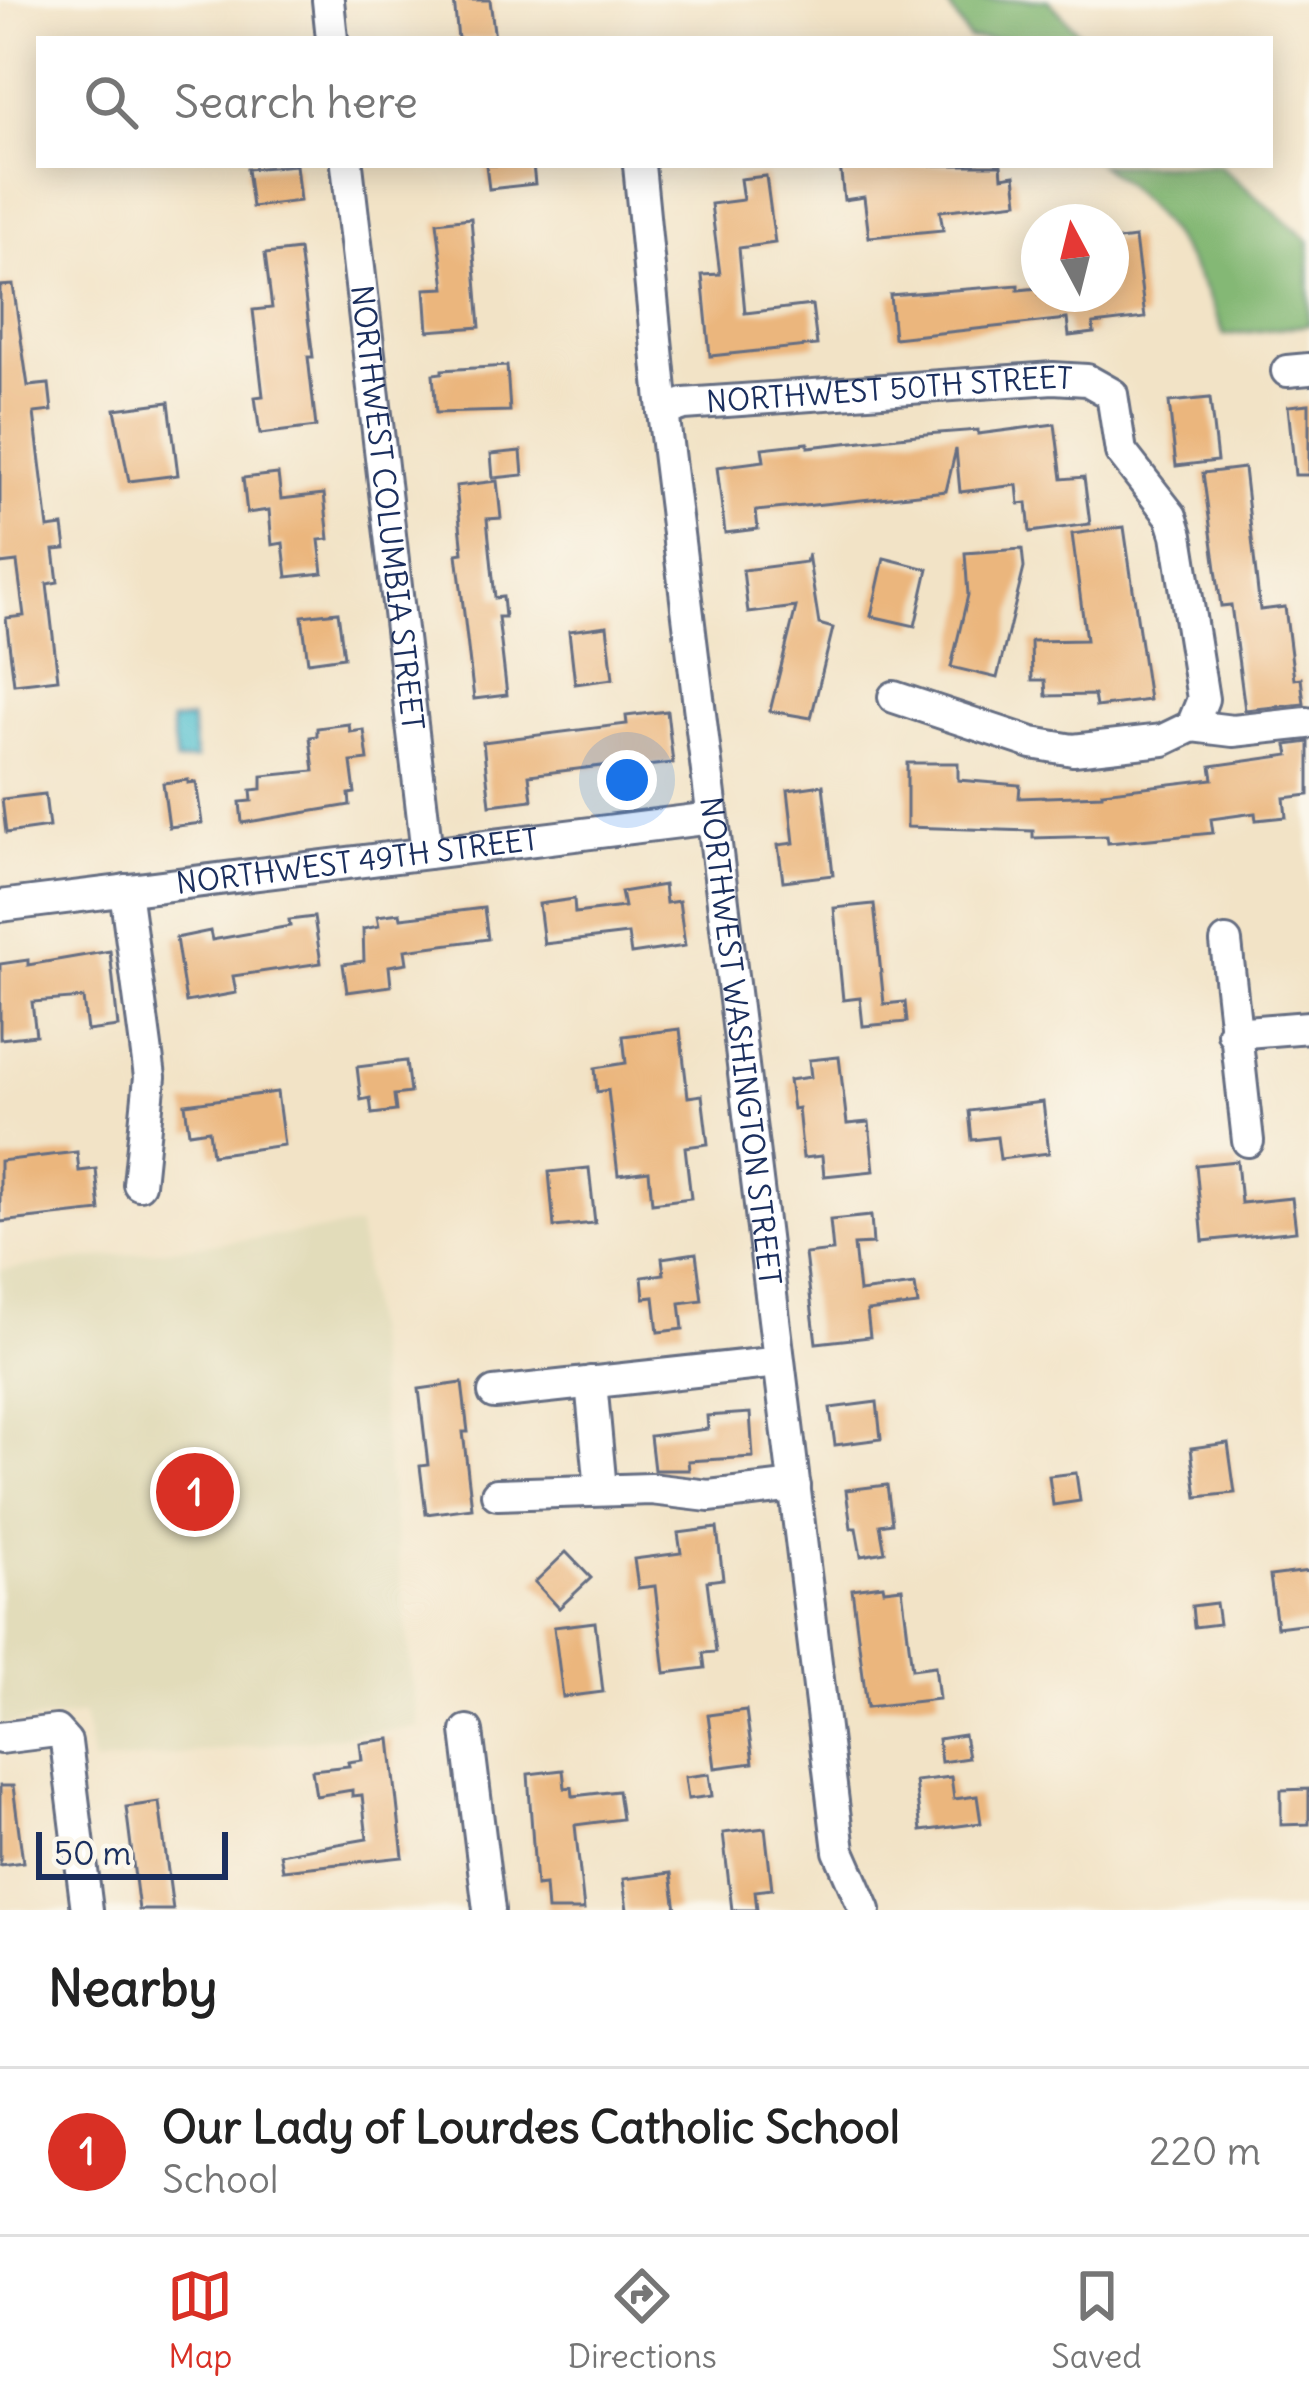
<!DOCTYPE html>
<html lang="en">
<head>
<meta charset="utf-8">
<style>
	:root { --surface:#fff; --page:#f2f2f2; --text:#222; --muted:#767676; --line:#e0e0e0; --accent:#d93025 }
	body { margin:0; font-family:Delius,sans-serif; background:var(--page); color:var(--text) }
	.compass { position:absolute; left:1021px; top:204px; width:108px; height:108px; border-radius:50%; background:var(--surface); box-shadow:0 6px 30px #0003; rotate:353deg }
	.scale { position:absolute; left:36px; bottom:30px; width:192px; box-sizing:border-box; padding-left:12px; border:6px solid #1b2f5e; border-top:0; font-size:33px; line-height:42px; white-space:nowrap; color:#1b2f5e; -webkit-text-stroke:9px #fbf7ec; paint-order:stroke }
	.you { position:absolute; left:627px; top:780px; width:42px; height:42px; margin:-30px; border:9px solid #fff; border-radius:50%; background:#1a73e8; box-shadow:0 0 0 18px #1a73e833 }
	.badge { display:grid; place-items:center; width:78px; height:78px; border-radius:50%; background:var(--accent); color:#fff; font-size:39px; font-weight:700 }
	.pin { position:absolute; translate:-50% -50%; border:6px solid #fff; box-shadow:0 3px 12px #0006 }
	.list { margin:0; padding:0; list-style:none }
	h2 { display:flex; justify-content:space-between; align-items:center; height:156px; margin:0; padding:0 48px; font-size:51px }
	h2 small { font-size:39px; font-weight:400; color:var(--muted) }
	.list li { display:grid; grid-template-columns:78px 1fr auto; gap:36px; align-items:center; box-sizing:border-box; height:168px; padding:0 48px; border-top:3px solid var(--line) }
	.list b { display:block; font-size:45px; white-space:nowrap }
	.list p { margin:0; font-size:39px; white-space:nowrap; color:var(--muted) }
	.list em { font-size:39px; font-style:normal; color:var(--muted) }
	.icon { flex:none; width:66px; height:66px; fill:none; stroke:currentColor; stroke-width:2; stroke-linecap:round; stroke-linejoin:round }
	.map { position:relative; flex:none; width:1309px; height:1910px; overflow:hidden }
	.search { position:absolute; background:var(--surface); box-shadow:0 6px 30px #0003; left:36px; right:36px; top:36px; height:132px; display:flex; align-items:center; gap:30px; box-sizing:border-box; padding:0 42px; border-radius:0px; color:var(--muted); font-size:45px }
	.sheet { height:324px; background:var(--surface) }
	nav { display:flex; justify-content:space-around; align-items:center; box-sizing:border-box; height:168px; border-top:3px solid var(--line); background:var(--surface); font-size:33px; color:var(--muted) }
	nav a { display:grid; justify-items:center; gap:6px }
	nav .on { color:var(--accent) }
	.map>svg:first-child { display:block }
	.built { fill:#e2dcba }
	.forest { fill:#84b874; stroke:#507469; stroke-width:3 }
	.water { fill:#56c1cf; stroke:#387896; stroke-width:3 }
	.building { fill:#ebb67d }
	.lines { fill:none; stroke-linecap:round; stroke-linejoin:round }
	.minor-casing { stroke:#666e82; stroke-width:36 }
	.minor { stroke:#fff; stroke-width:30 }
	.labels { text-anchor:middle; stroke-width:10; stroke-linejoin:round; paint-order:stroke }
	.street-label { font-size:30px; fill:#1b2f5e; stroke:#fbf7ec }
</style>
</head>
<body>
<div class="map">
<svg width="1309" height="1910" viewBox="0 0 1309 1910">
	<rect width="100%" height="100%" fill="#fbf7ec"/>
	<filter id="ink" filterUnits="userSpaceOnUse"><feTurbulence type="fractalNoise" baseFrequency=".00833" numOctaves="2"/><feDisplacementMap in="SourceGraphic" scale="24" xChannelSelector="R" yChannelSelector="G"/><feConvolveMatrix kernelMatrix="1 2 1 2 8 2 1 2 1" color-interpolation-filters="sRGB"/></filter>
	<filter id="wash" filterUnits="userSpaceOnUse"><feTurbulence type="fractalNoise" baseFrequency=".004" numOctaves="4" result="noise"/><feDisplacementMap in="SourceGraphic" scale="48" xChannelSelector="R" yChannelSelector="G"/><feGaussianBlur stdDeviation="2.7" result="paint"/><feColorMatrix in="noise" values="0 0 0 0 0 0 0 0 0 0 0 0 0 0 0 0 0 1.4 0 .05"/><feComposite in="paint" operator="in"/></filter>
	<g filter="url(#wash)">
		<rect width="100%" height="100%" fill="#f2e3c6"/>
		<!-- built -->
		<path class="built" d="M 359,1226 L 418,1727 L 93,1764 L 84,1714 L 0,1725 L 0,1270 Z"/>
		<!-- forest -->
		<g class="forest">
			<path d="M 945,0 L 1048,0 L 1085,39 L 969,39 Z"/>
			<path d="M 1100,165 L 1219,165 L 1309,241 L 1309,325 L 1224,335 C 1199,268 1159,205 1100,165 Z"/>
		</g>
		<!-- water -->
		<path class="water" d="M 191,719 L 196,759 L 176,762 L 171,721 Z"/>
		<g id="blocks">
			<!-- building -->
			<g class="building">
				<path d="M 454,0 L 490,0 L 495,39 L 458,39 Z"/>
				<path d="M 296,165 L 300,201 L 252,207 L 247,169 Z"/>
				<path d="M 486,165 L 533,165 L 535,184 L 489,189 Z"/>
				<path d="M 840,165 L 1001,165 L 1002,177 L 1015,175 L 1018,202 L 940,211 L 943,230 L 869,237 L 864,197 L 844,200 Z"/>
				<path d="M 766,176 L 775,243 L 739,248 L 745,313 L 812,305 L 817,345 L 710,356 L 702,275 L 720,274 L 711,204 L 743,200 L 740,179 Z"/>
				<path d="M 471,218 L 480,327 L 428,331 L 425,289 L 445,288 L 437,222 Z"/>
				<path d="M 1135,238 L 1145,318 L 1093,324 L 1094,333 L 1069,336 L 1067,319 L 894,338 L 890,295 L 1018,285 L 1018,290 L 1039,288 L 1039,294 L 1111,294 L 1111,241 Z"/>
				<path d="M 299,250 L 313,357 L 308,357 L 316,427 L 260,434 L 255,397 L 263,396 L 253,310 L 272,308 L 265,254 Z"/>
				<path d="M 13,285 L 28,386 L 49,384 L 52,411 L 34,413 L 48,528 L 63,526 L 66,549 L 54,550 L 58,582 L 47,584 L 58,679 L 14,684 L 6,618 L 24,616 L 17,562 L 0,564 L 0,286 Z"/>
				<path d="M 507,366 L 510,411 L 436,413 L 433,374 L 442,373 L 442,370 Z"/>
				<path d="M 1210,398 L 1217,461 L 1176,466 L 1169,402 Z"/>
				<path d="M 169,402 L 178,475 L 129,481 L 115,409 Z"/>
				<path d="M 1309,404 L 1309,475 L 1295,475 L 1288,406 Z"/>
				<path d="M 1055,424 L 1062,479 L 1084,477 L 1090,524 L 1030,532 L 1027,503 L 1019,504 L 1017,485 L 960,492 L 956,449 L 946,491 L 756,511 L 758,529 L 725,533 L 717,467 L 764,461 L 762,448 L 808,443 L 808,447 L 926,434 L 978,430 L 978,434 Z"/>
				<path d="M 521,451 L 523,475 L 493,478 L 491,454 Z"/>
				<path d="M 1244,468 L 1260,610 L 1285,607 L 1294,679 L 1301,678 L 1304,704 L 1245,710 L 1231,605 L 1221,606 L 1203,473 Z"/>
				<path d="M 278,474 L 281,499 L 324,494 L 329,539 L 319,540 L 323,573 L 287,577 L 283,543 L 272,545 L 269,510 L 247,513 L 243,478 Z"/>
				<path d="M 497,481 L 501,518 L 487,519 L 495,598 L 503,597 L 505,617 L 498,617 L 507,695 L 474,699 L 457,554 L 463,553 L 456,486 Z"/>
				<path d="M 1124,527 L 1149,700 L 1096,707 L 1094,695 L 1046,696 L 1045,680 L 1032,680 L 1031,641 L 1086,640 L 1072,534 Z"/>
				<path d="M 1022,549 L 1024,568 L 997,678 L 951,667 L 968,595 L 965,553 Z"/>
				<path d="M 808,554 L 819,624 L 833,628 L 811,718 L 770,711 L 796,607 L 748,613 L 743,570 L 806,562 Z"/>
				<path d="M 884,558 L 928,569 L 915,626 L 871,616 Z"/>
				<path d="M 338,612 L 344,657 L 308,662 L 302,616 Z"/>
				<path d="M 607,626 L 613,679 L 575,684 L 569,631 Z"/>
				<path d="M 667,711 L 673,763 L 619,769 L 618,764 L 529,775 L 532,800 L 490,805 L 483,742 L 627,724 L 626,716 Z"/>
				<path d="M 349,724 L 350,732 L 364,730 L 368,760 L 351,762 L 355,793 L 349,794 L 350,805 L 242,823 L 240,802 L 252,801 L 251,790 L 262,789 L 262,776 L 314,771 L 310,737 L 317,736 L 317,728 Z"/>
				<path d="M 1309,742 L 1309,795 L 1284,798 L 1286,817 L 1256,820 L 1255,813 L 1211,819 L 1213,833 L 1108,843 L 1107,836 L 1033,838 L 1033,831 L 907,827 L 907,763 L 958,763 L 958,780 L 1020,785 L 1019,798 L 1102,795 L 1102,792 L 1213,779 L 1211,766 L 1289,755 L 1287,745 Z"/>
				<path d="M 188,780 L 188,783 L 196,782 L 202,823 L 169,827 L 163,783 Z"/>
				<path d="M 823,785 L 833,875 L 783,881 L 778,845 L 794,843 L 788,790 Z"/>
				<path d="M 45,794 L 49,827 L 6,833 L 2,799 Z"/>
				<path d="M 664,885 L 666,903 L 679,901 L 685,946 L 631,954 L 628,934 L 544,944 L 539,904 L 574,899 L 575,913 L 624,907 L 621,892 Z"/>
				<path d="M 874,904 L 884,1004 L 905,1002 L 907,1022 L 863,1026 L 860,998 L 843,1000 L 834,908 Z"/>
				<path d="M 484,908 L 488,939 L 405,950 L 407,963 L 389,966 L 391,986 L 347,992 L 343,964 L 364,961 L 363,929 L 379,926 L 377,916 L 400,913 L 401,918 Z"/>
				<path d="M 314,917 L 321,963 L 233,976 L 236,993 L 186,1002 L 176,938 L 210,931 L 212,940 L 290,926 L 289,920 Z"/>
				<path d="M 110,951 L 118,1027 L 87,1031 L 83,998 L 32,1002 L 36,1035 L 0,1039 L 0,964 L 28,960 L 28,965 Z"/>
				<path d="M 680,1029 L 688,1097 L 702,1095 L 708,1144 L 685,1147 L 691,1198 L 652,1203 L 649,1171 L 618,1175 L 608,1090 L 597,1092 L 595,1068 L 626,1063 L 623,1036 Z"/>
				<path d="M 839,1057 L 847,1124 L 869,1122 L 874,1171 L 824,1176 L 822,1156 L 803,1158 L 798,1108 L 793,1109 L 789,1080 L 811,1077 L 809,1060 Z"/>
				<path d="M 406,1061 L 410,1093 L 394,1095 L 396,1111 L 372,1114 L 370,1098 L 361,1100 L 357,1067 Z"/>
				<path d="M 277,1092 L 284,1145 L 212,1155 L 209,1130 L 189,1133 L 185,1104 Z"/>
				<path d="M 1043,1102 L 1049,1153 L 1000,1159 L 997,1137 L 972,1140 L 969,1111 Z"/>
				<path d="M 77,1152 L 79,1171 L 96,1169 L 100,1211 L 0,1222 L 0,1161 Z"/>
				<path d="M 1237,1161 L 1241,1203 L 1292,1198 L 1296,1231 L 1203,1241 L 1196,1165 Z"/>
				<path d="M 589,1168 L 595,1223 L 554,1227 L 549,1172 Z"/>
				<path d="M 871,1216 L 873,1244 L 854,1245 L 859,1292 L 915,1285 L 918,1305 L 867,1311 L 870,1337 L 816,1343 L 805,1254 L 833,1251 L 830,1220 Z"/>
				<path d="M 696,1253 L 702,1300 L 680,1303 L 683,1329 L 658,1332 L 654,1297 L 644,1298 L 642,1277 L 664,1274 L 662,1258 Z"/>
				<path d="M 462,1383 L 468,1432 L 463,1432 L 472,1508 L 426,1514 L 420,1466 L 428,1465 L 419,1389 Z"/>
				<path d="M 877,1402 L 881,1439 L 835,1445 L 830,1408 Z"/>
				<path d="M 750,1413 L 753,1457 L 688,1461 L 689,1470 L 654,1470 L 650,1436 L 708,1429 L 707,1416 Z"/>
				<path d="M 1228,1443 L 1235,1493 L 1197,1497 L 1191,1448 Z"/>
				<path d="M 1076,1473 L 1080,1501 L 1053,1505 L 1049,1476 Z"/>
				<path d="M 887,1485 L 892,1523 L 880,1525 L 885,1552 L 861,1556 L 856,1528 L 851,1528 L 846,1490 Z"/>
				<path d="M 717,1528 L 723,1579 L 707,1581 L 716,1652 L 703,1653 L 705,1668 L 665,1673 L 655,1586 L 638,1588 L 634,1559 L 681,1553 L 678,1533 Z"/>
				<path d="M 566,1552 L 591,1578 L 559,1608 L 535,1582 Z"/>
				<path d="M 1309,1571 L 1309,1623 L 1277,1627 L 1270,1576 Z"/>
				<path d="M 883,1585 L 884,1590 L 902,1588 L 912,1669 L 935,1666 L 939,1699 L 867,1707 L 852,1589 Z"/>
				<path d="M 1216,1603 L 1219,1624 L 1194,1627 L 1192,1606 Z"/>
				<path d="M 595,1622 L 603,1692 L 563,1697 L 554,1627 Z"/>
				<path d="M 746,1710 L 753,1763 L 715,1768 L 708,1715 Z"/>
				<path d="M 964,1735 L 968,1758 L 941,1762 L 938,1739 Z"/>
				<path d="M 390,1739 L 403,1857 L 283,1870 L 280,1854 L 367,1839 L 362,1795 L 352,1796 L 352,1790 L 316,1796 L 312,1770 L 349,1766 L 348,1762 L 362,1760 L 360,1743 Z"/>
				<path d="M 563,1770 L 565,1788 L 572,1787 L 573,1796 L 618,1791 L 622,1819 L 575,1825 L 584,1910 L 547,1910 L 545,1885 L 536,1886 L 528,1774 Z"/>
				<path d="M 709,1774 L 712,1796 L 688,1799 L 685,1777 Z"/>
				<path d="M 951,1777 L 954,1799 L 977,1796 L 981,1823 L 921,1831 L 915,1781 Z"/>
				<path d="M 0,1786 L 13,1786 L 23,1862 L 0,1865 Z"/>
				<path d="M 1309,1789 L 1309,1824 L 1281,1825 L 1281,1790 Z"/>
				<path d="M 159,1802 L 173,1910 L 139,1910 L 126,1807 Z"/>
				<path d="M 765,1828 L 772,1889 L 755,1891 L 757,1910 L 732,1910 L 723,1833 Z"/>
				<path d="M 671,1873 L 676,1910 L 627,1910 L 623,1879 Z"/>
			</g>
		</g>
	</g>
	<g filter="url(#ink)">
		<use href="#blocks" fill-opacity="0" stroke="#666e82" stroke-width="3"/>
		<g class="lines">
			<!-- minor casing -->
			<g class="minor-casing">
				<g id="minor">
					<path d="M 328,0 L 332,39"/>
					<path id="s1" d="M 347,165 L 427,853"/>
					<path id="s2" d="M 639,165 L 663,411 L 839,1851 L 865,1910"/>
					<path d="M 1287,371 L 1309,369"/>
					<path id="s3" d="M 663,411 L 684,404 L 1053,378 L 1087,380 L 1112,394 L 1121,452 L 1171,516 L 1177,535 L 1203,699 L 1192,726"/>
					<path d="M 894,697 L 1032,743 L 1073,750 L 1163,740 L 1192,726"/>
					<path d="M 1192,726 L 1233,731 L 1307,723"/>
					<path d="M 125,890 L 150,1077 L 139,1184"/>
					<path id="s4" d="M 0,906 L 712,818"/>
					<path d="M 1226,942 L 1248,1141"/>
					<path d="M 1233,1033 L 1309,1027"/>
					<path d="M 591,1382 L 601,1490"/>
					<path d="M 494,1393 L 779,1362"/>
					<path d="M 497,1494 L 651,1489 L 709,1496 L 795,1486"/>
					<path d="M 467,1731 L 489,1910"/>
					<path d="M 0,1738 L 56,1731 L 66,1742 L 87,1910"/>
				</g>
			</g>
			<!-- minor -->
			<use href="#minor" class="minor"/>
		</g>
	</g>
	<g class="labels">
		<!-- street labels -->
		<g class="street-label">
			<text dy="10" stroke="none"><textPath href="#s3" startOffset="228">NORTHWEST 50TH STREET</textPath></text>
			<text dy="10" stroke="none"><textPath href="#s1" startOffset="345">NORTHWEST COLUMBIA STREET</textPath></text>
			<text dy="10" stroke="none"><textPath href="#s4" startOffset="360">NORTHWEST 49TH STREET</textPath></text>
			<text dy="10" stroke="none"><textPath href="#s2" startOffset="882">NORTHWEST WASHINGTON STREET</textPath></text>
		</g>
	</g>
</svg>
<svg class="compass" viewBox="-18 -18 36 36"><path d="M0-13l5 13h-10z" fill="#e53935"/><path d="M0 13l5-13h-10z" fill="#767676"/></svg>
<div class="scale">50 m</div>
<div class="you"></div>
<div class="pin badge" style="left:195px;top:1492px">1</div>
<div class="search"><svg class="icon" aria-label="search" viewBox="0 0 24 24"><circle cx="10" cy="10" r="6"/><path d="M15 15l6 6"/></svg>Search here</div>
</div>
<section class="sheet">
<h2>Nearby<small></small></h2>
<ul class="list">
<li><span class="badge">1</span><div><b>Our Lady of Lourdes Catholic School</b><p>School</p></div><em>220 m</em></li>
</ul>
</section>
<nav>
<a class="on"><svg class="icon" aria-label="map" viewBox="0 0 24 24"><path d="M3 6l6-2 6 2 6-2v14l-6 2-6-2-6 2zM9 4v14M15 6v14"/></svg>Map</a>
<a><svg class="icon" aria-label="directions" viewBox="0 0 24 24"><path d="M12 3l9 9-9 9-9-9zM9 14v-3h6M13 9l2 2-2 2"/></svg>Directions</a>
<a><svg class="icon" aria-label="saved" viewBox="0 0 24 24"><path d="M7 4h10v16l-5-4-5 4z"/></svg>Saved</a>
</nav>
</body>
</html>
